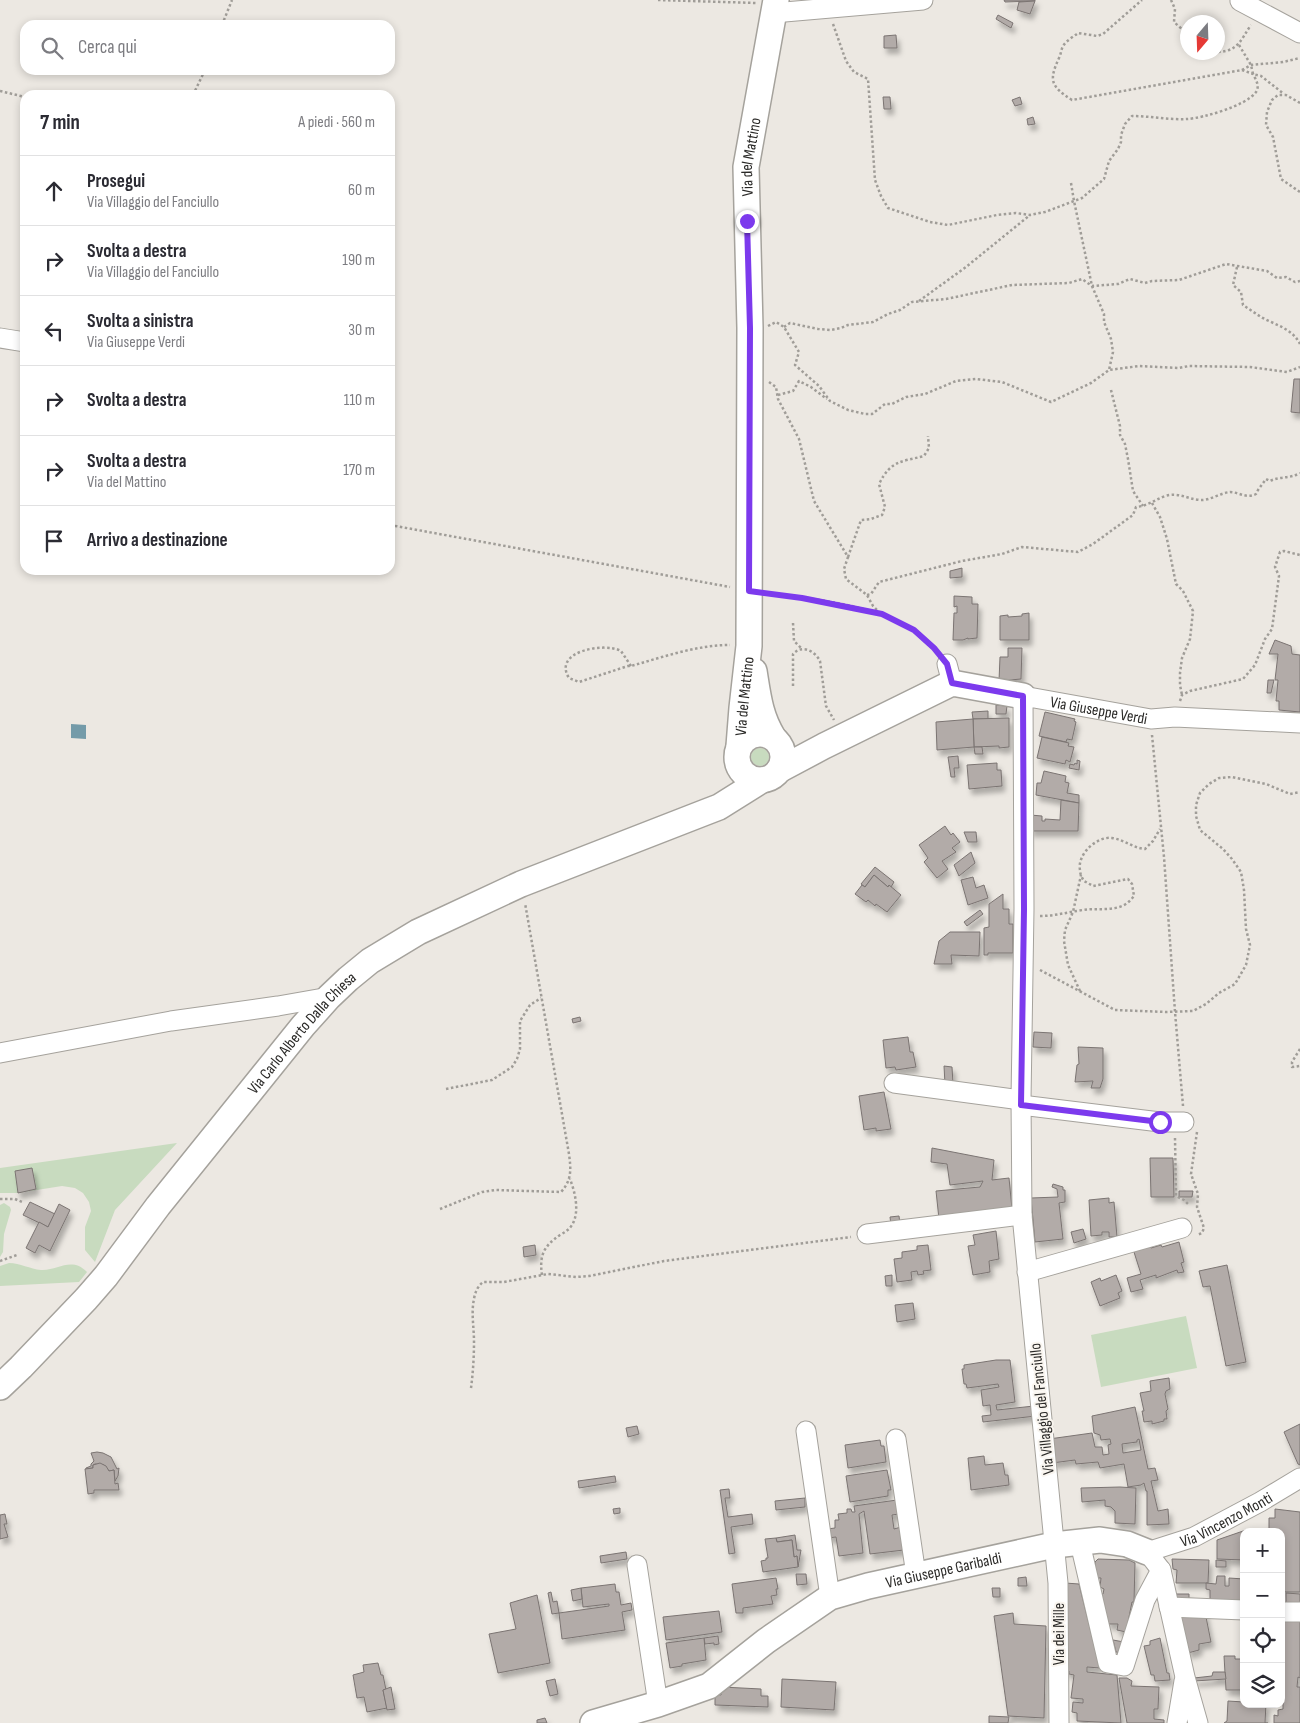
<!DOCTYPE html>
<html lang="it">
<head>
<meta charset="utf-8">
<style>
	:root { --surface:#fff; --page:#f7f7f7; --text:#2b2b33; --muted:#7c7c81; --line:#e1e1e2 }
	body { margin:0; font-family:"Sofia Sans Condensed",sans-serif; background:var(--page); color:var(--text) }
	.controls { position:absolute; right:15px; bottom:15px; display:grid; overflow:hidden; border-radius:10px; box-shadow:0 2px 8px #0003 }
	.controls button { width:45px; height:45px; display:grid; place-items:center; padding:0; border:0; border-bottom:1px solid var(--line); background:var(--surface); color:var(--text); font:25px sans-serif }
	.compass { position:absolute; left:1180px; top:15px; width:45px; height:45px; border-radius:50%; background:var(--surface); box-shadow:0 2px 8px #0003; rotate:199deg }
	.stop { position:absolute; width:15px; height:15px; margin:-11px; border:4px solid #7c3aed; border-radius:50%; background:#fff }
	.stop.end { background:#7c3aed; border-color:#fff; box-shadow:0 1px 5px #0008 }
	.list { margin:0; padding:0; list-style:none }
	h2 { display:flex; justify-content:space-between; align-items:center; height:65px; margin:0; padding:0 20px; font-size:21px }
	h2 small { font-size:16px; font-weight:400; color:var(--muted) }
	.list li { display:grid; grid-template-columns:32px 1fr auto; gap:15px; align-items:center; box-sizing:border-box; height:70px; padding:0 20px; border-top:1px solid var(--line) }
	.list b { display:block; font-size:19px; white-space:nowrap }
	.list p { margin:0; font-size:16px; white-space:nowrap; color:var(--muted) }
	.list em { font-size:16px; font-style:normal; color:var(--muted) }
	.icon { flex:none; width:28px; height:28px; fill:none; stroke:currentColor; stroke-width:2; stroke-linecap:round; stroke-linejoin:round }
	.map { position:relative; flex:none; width:1300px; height:1723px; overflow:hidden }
	.search { position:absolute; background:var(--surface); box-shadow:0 2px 8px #0003; left:20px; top:20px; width:375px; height:55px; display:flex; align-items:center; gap:12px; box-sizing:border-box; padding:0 18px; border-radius:15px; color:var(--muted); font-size:19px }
	.panel { position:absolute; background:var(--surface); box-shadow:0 2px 8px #0003; left:20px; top:90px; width:375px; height:485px; border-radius:15px }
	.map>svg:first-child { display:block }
	.green { fill:#c8dbbf }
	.water { fill:#749ba9 }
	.building { fill:#b2aba8; stroke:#7b7472; fill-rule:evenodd; filter:url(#shadow) }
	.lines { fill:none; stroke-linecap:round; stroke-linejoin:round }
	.minor-casing { stroke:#a5a29c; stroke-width:21 }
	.major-casing { stroke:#a5a29c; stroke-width:28 }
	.path { stroke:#a09d98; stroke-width:2.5; stroke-dasharray:2.5 2.5; stroke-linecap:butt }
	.minor { stroke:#fff; stroke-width:19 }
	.major { stroke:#fff; stroke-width:25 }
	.route { stroke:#7c3aed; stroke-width:6 }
	.labels { text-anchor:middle; stroke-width:4; stroke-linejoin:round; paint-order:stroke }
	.street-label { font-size:16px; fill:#2a2927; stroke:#f9f5ef }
</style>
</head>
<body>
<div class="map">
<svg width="1300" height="1723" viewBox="0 0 1300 1723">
	<defs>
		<filter id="shadow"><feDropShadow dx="3" dy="5.5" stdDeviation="2.5" flood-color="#0004"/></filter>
	</defs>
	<rect width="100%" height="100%" fill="#ece8e2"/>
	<!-- green -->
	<g class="green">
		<circle cx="760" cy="757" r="9"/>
		<path d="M 177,1143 L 115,1210 L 95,1262 L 85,1250 L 85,1227 L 91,1211 L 89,1202 L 83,1193 L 75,1188 L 62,1186 L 18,1193 L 0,1193 L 0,1168 Z"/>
		<path d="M 4,1203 L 10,1207 L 11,1210 L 4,1234 L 3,1252 L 0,1257 L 0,1205 Z"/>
		<path d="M 9,1263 C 20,1263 30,1269 41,1270 C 58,1271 71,1256 87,1272 L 79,1282 L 0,1286 L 0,1266 Z"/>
		<path d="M 1186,1316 L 1197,1368 L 1101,1387 L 1091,1335 Z"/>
	</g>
	<!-- water -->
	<path class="water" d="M 71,724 L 86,725 L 86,739 L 71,738 Z"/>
	<!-- building -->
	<g class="building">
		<path d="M 1004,0 L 1035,0 L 1035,1 L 1005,2 Z"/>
		<path d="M 1035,1 L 1030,14 L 1017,10 L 1019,2 Z"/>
		<path d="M 998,15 L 1013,23 L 1011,28 L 996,19 Z"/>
		<path d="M 896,35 L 897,48 L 884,48 L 884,36 Z"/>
		<path d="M 883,97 L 890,97 L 891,109 L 884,109 Z"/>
		<path d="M 1020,97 L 1022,104 L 1015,106 L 1012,100 Z"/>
		<path d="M 1033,117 L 1035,124 L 1028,125 L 1027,119 Z"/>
		<path d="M 1294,379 L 1300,379 L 1300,413 L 1291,412 Z"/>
		<path d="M 962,568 L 962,577 L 950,578 L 950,571 Z"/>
		<path d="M 954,596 L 972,597 L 972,604 L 978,604 L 977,638 L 968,639 L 968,638 L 963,640 L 953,640 L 954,613 L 957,613 L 957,606 L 954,607 Z"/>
		<path d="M 1029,613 L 1029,640 L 1000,640 L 1000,616 L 1008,615 L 1008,617 L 1022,616 L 1022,614 Z"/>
		<path d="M 1275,640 L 1291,646 L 1292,654 L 1300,655 L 1300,712 L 1279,710 L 1279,701 L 1276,701 L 1278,680 L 1275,680 L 1278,654 L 1269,654 Z"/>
		<path d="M 1008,648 L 1022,648 L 1021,679 L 999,681 L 1000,657 L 1008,657 Z"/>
		<path d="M 1268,680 L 1274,680 L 1271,693 L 1267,693 Z"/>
		<path d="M 996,705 L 1007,706 L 1006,714 L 996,714 Z"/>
		<path d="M 988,711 L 988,719 L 973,719 L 972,712 Z"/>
		<path d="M 1045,712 L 1075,719 L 1074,721 L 1076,722 L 1072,740 L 1067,739 L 1066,742 L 1039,736 Z"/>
		<path d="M 1009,718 L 1009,747 L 999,748 L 999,746 L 974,747 L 973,719 Z"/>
		<path d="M 973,719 L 974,747 L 937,750 L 936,722 Z"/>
		<path d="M 1042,737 L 1069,743 L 1068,746 L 1074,747 L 1070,762 L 1066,760 L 1065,764 L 1037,758 Z"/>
		<path d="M 974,747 L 982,747 L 983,754 L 975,754 Z"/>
		<path d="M 958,756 L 959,768 L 954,768 L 955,777 L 951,777 L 948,757 Z"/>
		<path d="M 1077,760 L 1080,761 L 1079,770 L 1069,768 L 1070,764 L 1074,765 L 1075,763 L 1077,764 Z"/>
		<path d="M 997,763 L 997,770 L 1001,770 L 1002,786 L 969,789 L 967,765 Z"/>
		<path d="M 1044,771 L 1066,776 L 1065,782 L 1069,783 L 1067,793 L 1079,795 L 1079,803 L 1036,795 L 1037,783 L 1041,783 Z"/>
		<path d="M 1061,800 L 1079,803 L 1078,831 L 1030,831 L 1030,815 L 1042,816 L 1042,821 L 1045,821 L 1045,819 L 1060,820 Z"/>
		<path d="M 945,826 L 951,835 L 953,833 L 960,842 L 952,848 L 956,852 L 942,861 L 948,869 L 937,878 L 924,862 L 928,858 L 919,845 Z"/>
		<path d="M 964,832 L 976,832 L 977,842 L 968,842 Z"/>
		<path d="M 971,852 L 975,863 L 959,876 L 954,865 Z"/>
		<path d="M 875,867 L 894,882 L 891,887 L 889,885 L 888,887 L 874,875 L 865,887 L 861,884 Z"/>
		<path d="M 874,875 L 888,887 L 889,885 L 901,895 L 887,912 L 876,904 L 875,906 L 868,900 L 866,902 L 855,894 L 862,885 L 865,887 Z"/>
		<path d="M 973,877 L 976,888 L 984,885 L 988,898 L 968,905 L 961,880 Z"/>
		<path d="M 1003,894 L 1003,909 L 1009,909 L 1009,924 L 1013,924 L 1013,953 L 988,953 L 988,955 L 984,955 L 984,928 L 989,927 L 989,904 Z"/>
		<path d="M 980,910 L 983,914 L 967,926 L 964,922 Z"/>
		<path d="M 950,932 L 980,932 L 979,956 L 951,955 L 952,964 L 934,964 L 939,941 Z"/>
		<path d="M 580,1017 L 581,1021 L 573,1023 L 572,1019 Z"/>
		<path d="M 1034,1032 L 1052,1033 L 1051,1048 L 1033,1047 Z"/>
		<path d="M 908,1037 L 910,1052 L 913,1052 L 916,1067 L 896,1070 L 895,1067 L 886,1068 L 883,1040 Z"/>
		<path d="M 1078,1047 L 1103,1048 L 1103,1079 L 1100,1088 L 1091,1088 L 1093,1081 L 1075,1082 L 1077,1065 L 1079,1064 Z"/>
		<path d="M 944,1066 L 952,1067 L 953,1084 L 945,1084 Z"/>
		<path d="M 884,1092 L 891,1129 L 876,1131 L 876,1128 L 864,1130 L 859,1096 Z"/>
		<path d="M 932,1148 L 994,1160 L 992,1180 L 1009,1178 L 1012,1209 L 939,1219 L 936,1191 L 980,1187 L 983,1181 L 950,1185 L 947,1164 L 931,1162 Z"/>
		<path d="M 1150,1158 L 1173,1158 L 1174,1197 L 1151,1197 Z"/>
		<path d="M 32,1168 L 36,1189 L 18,1193 L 15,1171 Z"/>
		<path d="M 1053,1184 L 1063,1187 L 1063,1190 L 1065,1190 L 1065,1202 L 1059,1203 L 1063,1239 L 1035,1242 L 1031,1198 L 1058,1197 L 1057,1189 L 1052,1187 Z"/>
		<path d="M 1179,1191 L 1193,1191 L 1192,1197 L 1179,1197 Z"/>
		<path d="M 1109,1198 L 1109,1203 L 1114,1202 L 1117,1237 L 1109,1237 L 1109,1232 L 1102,1232 L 1102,1235 L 1091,1236 L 1089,1200 Z"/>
		<path d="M 30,1202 L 55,1214 L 48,1227 L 23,1215 Z"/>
		<path d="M 59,1204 L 70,1210 L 50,1251 L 39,1245 L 35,1253 L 26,1248 L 39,1222 L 48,1227 Z"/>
		<path d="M 899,1216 L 900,1224 L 891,1225 L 890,1217 Z"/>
		<path d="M 1083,1229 L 1086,1239 L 1074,1243 L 1071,1232 Z"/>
		<path d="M 996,1231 L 999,1259 L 989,1261 L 990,1272 L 973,1275 L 968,1246 L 975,1245 L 973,1235 Z"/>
		<path d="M 1179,1242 L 1184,1262 L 1181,1263 L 1184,1272 L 1178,1273 L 1177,1270 L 1156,1278 L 1156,1275 L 1140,1280 L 1143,1289 L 1131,1292 L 1127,1278 L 1141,1274 L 1133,1249 L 1150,1244 L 1151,1248 L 1161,1245 L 1162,1247 Z"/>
		<path d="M 535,1245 L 536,1255 L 524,1257 L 523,1247 Z"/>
		<path d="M 928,1245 L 931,1270 L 923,1271 L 924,1274 L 918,1275 L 917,1271 L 911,1272 L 912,1280 L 897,1282 L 894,1259 L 902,1258 L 902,1252 L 917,1250 L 917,1246 Z"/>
		<path d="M 1227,1265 L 1246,1362 L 1226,1366 L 1210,1286 L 1203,1287 L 1199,1271 Z"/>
		<path d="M 892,1275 L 892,1286 L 886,1286 L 885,1276 Z"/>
		<path d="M 1116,1275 L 1122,1291 L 1118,1293 L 1120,1298 L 1100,1306 L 1091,1282 L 1100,1278 L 1101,1281 Z"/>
		<path d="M 913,1303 L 915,1319 L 897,1322 L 895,1305 Z"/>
		<path d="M 996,1360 L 1010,1360 L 1015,1402 L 996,1405 L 997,1410 L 1034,1406 L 1036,1416 L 983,1422 L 982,1416 L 991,1415 L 990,1405 L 983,1406 L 981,1390 L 999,1387 L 998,1384 L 967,1388 L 966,1384 L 964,1384 L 962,1369 L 964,1369 L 964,1365 Z"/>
		<path d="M 1169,1378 L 1170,1389 L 1166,1391 L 1165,1394 L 1168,1409 L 1166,1411 L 1167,1419 L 1164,1419 L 1164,1421 L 1152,1424 L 1152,1421 L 1144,1422 L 1142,1411 L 1144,1411 L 1140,1393 L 1151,1391 L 1150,1381 Z"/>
		<path d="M 1135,1407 L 1148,1469 L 1155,1468 L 1158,1480 L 1151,1481 L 1158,1511 L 1168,1509 L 1169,1524 L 1147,1525 L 1147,1491 L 1146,1491 L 1144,1483 L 1141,1485 L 1128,1487 L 1124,1464 L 1100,1468 L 1098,1462 L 1076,1464 L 1075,1460 L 1052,1463 L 1049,1439 L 1092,1433 L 1095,1447 L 1102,1447 L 1103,1455 L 1109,1454 L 1108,1445 L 1111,1444 L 1110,1439 L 1101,1440 L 1100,1435 L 1094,1433 L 1092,1416 ZM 1139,1439 L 1141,1450 L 1123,1453 L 1122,1444 L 1137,1442 L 1137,1440 Z"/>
		<path d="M 1300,1424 L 1300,1465 L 1298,1464 L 1284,1432 Z"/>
		<path d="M 637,1426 L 639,1434 L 628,1437 L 626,1428 Z"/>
		<path d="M 880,1440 L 881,1446 L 884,1446 L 886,1462 L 848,1468 L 845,1445 Z"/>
		<path d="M 97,1452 L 103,1453 L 111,1457 L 117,1469 L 119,1468 L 118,1476 L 115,1481 L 114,1470 L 109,1471 L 104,1465 L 95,1464 L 93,1465 L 93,1468 L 86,1469 L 86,1468 L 91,1466 L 91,1464 L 94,1461 L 91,1453 Z"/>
		<path d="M 984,1456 L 985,1465 L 1003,1463 L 1005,1475 L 1008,1475 L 1009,1485 L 971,1490 L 968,1458 Z"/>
		<path d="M 100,1463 L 106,1466 L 109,1471 L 114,1470 L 115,1484 L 118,1483 L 119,1490 L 94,1490 L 94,1493 L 88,1494 L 85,1469 L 93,1468 L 93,1465 Z"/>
		<path d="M 887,1470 L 891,1490 L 888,1490 L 888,1496 L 850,1502 L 846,1476 Z"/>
		<path d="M 615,1476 L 616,1482 L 579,1488 L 578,1481 Z"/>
		<path d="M 1120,1487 L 1136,1488 L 1135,1524 L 1115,1523 L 1115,1511 L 1111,1507 L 1105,1506 L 1105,1500 L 1082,1502 L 1081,1488 Z"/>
		<path d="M 729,1489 L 730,1498 L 725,1498 L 728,1517 L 752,1514 L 753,1524 L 731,1527 L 735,1553 L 729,1554 L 720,1490 Z"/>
		<path d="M 805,1498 L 805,1507 L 776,1510 L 775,1501 Z"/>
		<path d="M 897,1500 L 899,1514 L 892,1515 L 894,1529 L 901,1527 L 904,1550 L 870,1554 L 864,1511 L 859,1514 L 863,1553 L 839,1556 L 836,1537 L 828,1538 L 827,1529 L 835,1528 L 835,1520 L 839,1520 L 838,1514 L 847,1513 L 847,1509 L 851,1509 L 852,1512 L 855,1512 L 854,1506 Z"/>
		<path d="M 620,1508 L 620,1513 L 614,1514 L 613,1509 Z"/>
		<path d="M 1275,1509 L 1300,1512 L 1300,1592 L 1281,1592 L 1281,1532 L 1269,1532 L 1269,1518 L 1275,1518 Z"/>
		<path d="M 5,1514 L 7,1524 L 4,1524 L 8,1537 L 0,1539 L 0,1515 Z"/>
		<path d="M 1246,1530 L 1244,1532 L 1244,1560 L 1217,1559 L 1217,1540 Z"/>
		<path d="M 795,1535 L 797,1550 L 801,1550 L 798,1567 L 797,1556 L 794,1557 L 792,1540 L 777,1542 L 776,1538 Z"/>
		<path d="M 776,1538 L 777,1542 L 792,1540 L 794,1557 L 797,1556 L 798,1567 L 763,1572 L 761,1561 L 766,1560 L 766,1558 L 768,1558 L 765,1539 Z"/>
		<path d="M 626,1552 L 627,1559 L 601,1563 L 600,1556 Z"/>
		<path d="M 1098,1559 L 1129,1560 L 1135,1563 L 1134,1602 L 1132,1602 L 1126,1632 L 1117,1630 L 1118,1624 L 1108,1624 L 1100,1594 L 1103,1594 L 1104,1589 L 1100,1587 L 1101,1578 L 1097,1578 L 1097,1574 L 1096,1573 L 1095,1562 Z"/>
		<path d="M 1172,1559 L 1209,1560 L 1208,1583 L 1176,1583 L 1177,1570 L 1173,1569 Z"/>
		<path d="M 1216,1560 L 1226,1561 L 1226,1567 L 1216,1567 Z"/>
		<path d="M 796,1574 L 806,1574 L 807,1584 L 797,1585 Z"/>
		<path d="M 1217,1576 L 1225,1576 L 1225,1586 L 1229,1586 L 1229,1578 L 1244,1579 L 1244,1604 L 1210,1602 L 1210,1590 L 1206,1589 L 1206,1583 L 1216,1584 Z"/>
		<path d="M 1026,1577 L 1027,1586 L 1018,1586 L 1018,1578 Z"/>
		<path d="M 776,1578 L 778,1589 L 776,1589 L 777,1595 L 771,1596 L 773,1604 L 743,1608 L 743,1613 L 736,1613 L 732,1584 Z"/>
		<path d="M 1065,1583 L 1079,1584 L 1100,1668 L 1087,1667 L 1087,1672 L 1117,1675 L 1121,1723 L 1077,1721 L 1077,1713 L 1072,1712 L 1073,1702 L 1083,1703 L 1083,1699 L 1071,1698 L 1074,1675 L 1069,1674 L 1069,1671 L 1065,1671 Z"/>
		<path d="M 615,1584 L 616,1592 L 619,1592 L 621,1605 L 631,1603 L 632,1610 L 622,1612 L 625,1630 L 562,1639 L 559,1613 L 609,1606 L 609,1604 L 583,1607 L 581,1588 Z"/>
		<path d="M 581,1588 L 582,1599 L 573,1601 L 571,1590 Z"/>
		<path d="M 992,1588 L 1000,1588 L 1000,1597 L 993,1597 Z"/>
		<path d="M 551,1592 L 553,1602 L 557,1601 L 559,1613 L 552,1614 L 548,1593 Z"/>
		<path d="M 1286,1593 L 1300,1594 L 1300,1604 L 1286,1603 Z"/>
		<path d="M 1174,1594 L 1189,1594 L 1189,1600 L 1178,1604 Z"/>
		<path d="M 537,1595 L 550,1663 L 498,1673 L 489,1634 L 516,1629 L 510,1603 Z"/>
		<path d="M 719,1611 L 722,1632 L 666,1640 L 663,1617 Z"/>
		<path d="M 1178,1611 L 1205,1612 L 1211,1642 L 1199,1644 L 1199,1650 L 1188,1653 Z"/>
		<path d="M 1013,1613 L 1014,1624 L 1046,1626 L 1044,1718 L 1008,1716 L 994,1616 Z"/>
		<path d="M 1281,1615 L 1300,1617 L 1300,1678 L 1298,1677 L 1297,1687 L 1300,1687 L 1300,1723 L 1274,1723 L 1274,1715 L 1278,1716 L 1278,1710 L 1283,1709 L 1283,1698 L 1281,1698 Z"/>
		<path d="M 718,1636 L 719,1644 L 714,1645 L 714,1643 L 705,1644 L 704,1638 Z"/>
		<path d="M 704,1638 L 706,1660 L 682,1664 L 682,1666 L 670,1668 L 666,1643 Z"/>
		<path d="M 1160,1638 L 1167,1673 L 1169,1673 L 1170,1680 L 1155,1681 L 1154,1675 L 1151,1675 L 1144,1646 L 1150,1645 L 1150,1641 Z"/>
		<path d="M 1113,1640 L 1124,1642 L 1121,1653 L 1116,1652 Z"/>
		<path d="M 1224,1656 L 1235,1656 L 1235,1659 L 1244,1659 L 1244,1690 L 1226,1690 Z"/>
		<path d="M 378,1663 L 381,1675 L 383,1675 L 386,1690 L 383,1690 L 387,1708 L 367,1712 L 364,1697 L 357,1698 L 353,1675 L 364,1672 L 363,1665 Z"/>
		<path d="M 1213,1672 L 1225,1672 L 1226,1679 L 1194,1681 L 1194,1678 L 1212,1676 Z"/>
		<path d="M 1119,1678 L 1127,1678 L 1132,1681 L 1131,1686 L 1159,1687 L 1158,1709 L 1154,1709 L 1154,1719 L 1164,1720 L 1164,1723 L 1127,1723 Z"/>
		<path d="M 555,1679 L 558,1694 L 550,1696 L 546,1681 Z"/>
		<path d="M 782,1679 L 836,1682 L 834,1710 L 781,1707 Z"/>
		<path d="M 391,1687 L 395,1709 L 387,1710 L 383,1690 Z"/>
		<path d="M 722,1687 L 761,1689 L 761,1696 L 768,1696 L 768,1707 L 715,1705 L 715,1694 L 721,1695 Z"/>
		<path d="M 1228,1701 L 1244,1702 L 1244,1704 L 1266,1704 L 1265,1723 L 1268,1723 L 1224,1723 L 1227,1721 Z"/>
		<path d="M 989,1716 L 1009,1717 L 1008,1723 L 989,1723 Z"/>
		<path d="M 545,1718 L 547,1723 L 537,1723 L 537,1720 Z"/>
	</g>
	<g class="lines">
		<!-- minor casing -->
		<g class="minor-casing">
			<g id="minor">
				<path d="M 1240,1 L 1300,33"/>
				<path d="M 773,13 L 923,0"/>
				<path d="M 0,338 L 25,342"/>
				<path d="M 947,664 L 952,683"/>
				<path d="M 0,1053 L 171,1021 L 278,1006 L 329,997"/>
				<path d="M 894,1083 L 1021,1100"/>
				<path d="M 1021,1105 L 1160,1122 L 1184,1122"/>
				<path d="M 867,1234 L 1022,1215"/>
				<path d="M 1027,1272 L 1182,1228"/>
				<path d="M 806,1431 L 830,1597"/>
				<path d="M 896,1439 L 916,1575"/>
				<path d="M 1080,1543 L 1108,1663 L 1124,1666 L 1145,1600 L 1161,1570"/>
				<path d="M 637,1565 L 658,1704"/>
				<path d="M 1169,1607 L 1244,1610"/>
				<path d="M 1281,1612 L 1300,1612"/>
				<path id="s1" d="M 1059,1723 L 1058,1583 L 1022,1215 L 1021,1100 L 1024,909 L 1023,696 L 1151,719 L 1175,717 L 1300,723"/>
				<path d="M 1177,1723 L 1184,1681"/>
				<path id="s2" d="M 1198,1723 L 1185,1677 L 1161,1570 L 1147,1552 L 1194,1537 L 1260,1502 L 1300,1478"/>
			</g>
		</g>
		<!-- major casing -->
		<g class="major-casing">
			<g id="major">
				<path d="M 754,671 C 758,696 760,716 773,737"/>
				<circle cx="760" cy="757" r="23"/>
				<path id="s3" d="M 739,746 L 742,708 L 749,646 L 750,328 L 746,167 L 776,0"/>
				<path d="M 779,770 L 824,746 L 952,683 L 1023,696"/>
				<path id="s4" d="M 0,1387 L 21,1367 L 86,1299 L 106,1276 L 158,1206 L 303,1026 L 329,997 L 348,979 L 370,961 L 418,932 L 521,884 L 706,812 L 719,807 L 762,780"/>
				<path id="s5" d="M 593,1723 L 658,1704 L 709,1686 L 766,1641 L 830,1597 L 868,1586 L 1054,1545 L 1100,1540 L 1127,1544 L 1147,1552"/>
			</g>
		</g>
		<!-- path -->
		<g class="path">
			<path d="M 658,0 L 756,3"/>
			<path d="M 1171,0 L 1175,9 L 1174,22 L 1183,30 L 1188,39"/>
			<path d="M 833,24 L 846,61 L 854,72 L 868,79 L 875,180 L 881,196 L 888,208 L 930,222 L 948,225 L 997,215 L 1016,213 L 1030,215 L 1045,212 L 1082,198 L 1104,179 L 1109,161 L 1118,149 L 1121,142 L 1121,135 L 1125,124 L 1132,116 C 1150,116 1169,120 1187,119 C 1203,118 1246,106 1256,92 C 1260,86 1256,80 1253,74 L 1242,70 L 1072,100 C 1050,86 1049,80 1059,58 C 1061,54 1061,50 1063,46 C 1066,41 1073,37 1078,33 L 1097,36 L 1103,34 L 1142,0"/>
			<path d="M 222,25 L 232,0"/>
			<path d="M 1239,45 L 1251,65 L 1253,74 L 1261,76 L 1284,94"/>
			<path d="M 1195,52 L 1206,52"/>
			<path d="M 1218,52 C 1239,51 1241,39 1251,25"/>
			<path d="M 1242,70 L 1251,65 L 1283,62 L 1300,58"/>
			<path d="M 0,91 L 25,97"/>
			<path d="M 193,95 L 205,70"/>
			<path d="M 1300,103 L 1286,95 L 1278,95 L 1272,100 L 1267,112 L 1266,125 L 1273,137 L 1281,179 L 1300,192"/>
			<path d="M 1071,183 L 1074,201 L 1092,286 L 1104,314 L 1104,322 L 1111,339 L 1113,352 L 1109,370"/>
			<path d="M 1237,267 L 1233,285 L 1241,292 L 1243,305 C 1249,309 1255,313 1261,317 C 1275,325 1292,328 1300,344"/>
			<path d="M 919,301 L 966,267 L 1030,215"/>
			<path d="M 768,326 L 776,322 L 784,327 L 799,352 L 795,365 L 819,386 L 830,401 L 848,410 L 865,414 L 872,414 L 885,404 L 892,404 L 906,397 L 925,394 L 956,381 L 976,379 L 1002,382 L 1051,402 L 1091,383 L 1109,370 L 1139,366 L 1179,368 L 1189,366 L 1250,367 L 1287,372 L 1300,367"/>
			<path d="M 784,327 L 790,323 L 818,329 L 831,330 L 841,328 L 848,325 L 873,322 L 888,314 L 900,310 L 912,302 L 946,299 L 1012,285 L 1069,283 L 1082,279 L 1092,286 L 1118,284 L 1130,279 L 1145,283 L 1152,281 L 1179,280 L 1226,264 L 1267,271 L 1277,278 L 1286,277 L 1295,282 L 1300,281"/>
			<path d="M 769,382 L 776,387 L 778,399 L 799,439 L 814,501 L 848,557 L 844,569 L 846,579 L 867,595 L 873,606 L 881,614"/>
			<path d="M 1111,390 L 1120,426 L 1120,435 L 1125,444 L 1128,459 L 1133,491 L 1143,506"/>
			<path d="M 778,395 L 793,391 L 799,381 L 811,387 L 827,399"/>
			<path d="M 1152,503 L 1160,517 L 1167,539 L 1176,584 L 1183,591 L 1193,611 L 1190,639 L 1182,658 L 1180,673 L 1180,685 L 1182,695"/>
			<path d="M 390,525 L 730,587"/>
			<path d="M 848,557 L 861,520 L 871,519 L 882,515 L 885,507 L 879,484 C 891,460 901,462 924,456 L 929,448 L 928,436"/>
			<path d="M 768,593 C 824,601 899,605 938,652"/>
			<path d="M 867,595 L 871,594 L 879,582 L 962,561 L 1002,554 L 1022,547 L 1078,552 L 1093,544 L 1133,515 L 1136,507 C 1147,506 1155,500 1165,496 C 1179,492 1187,499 1200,500 C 1209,501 1220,493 1230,492 C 1239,492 1246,499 1256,494 L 1258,490 L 1266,479 L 1270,481 C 1280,476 1290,479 1300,473"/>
			<path d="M 793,623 L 794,641 L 802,649"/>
			<path d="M 631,666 L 621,651 C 605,642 552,651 569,678 L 579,682 L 628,666 L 631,666 C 663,657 697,645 730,645"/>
			<path d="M 793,686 L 793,654 C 802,644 815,651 820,661 L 826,706 L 834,720"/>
			<path d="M 1180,701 L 1182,695 L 1190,691 L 1243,679 L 1255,665 L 1265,639 L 1272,629 L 1279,576 L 1275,567 L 1280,552 L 1284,551 L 1300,555"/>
			<path d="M 1152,735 L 1164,857 L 1175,1012 L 1183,1106"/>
			<path d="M 1040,916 C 1055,916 1068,912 1083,910 C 1096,908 1110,911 1122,906 C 1127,904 1131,900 1134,896 L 1132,884 L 1128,879 L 1093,886 L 1084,881 C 1082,878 1080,874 1080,870 C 1077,854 1097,836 1112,838 C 1125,840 1133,848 1145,849 L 1153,841 L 1160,829"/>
			<path d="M 1040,970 L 1115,1010 L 1166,1012 L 1193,1011 L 1206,1004 L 1219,993 L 1235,984 L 1246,965 L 1250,945 L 1246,929 L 1244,890 L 1241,872 L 1232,859 L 1223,849 L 1200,830 L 1196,816 L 1196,805 L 1200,793 L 1209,784 L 1219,778 L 1232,777 L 1266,784 L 1290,794 L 1300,792"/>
			<path d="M 1080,991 L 1068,965 L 1064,941 L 1065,930 L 1073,912 L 1081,875"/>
			<path d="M 1300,1049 L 1292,1062 L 1292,1067 L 1300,1066"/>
			<path d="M 446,1089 L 492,1080 L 512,1067 L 517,1059 L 520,1049 L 520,1021 L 530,1005 L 541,998"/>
			<path d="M 1197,1132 L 1191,1174 L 1198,1194 L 1197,1207 L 1204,1228 L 1202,1233 L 1197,1235"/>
			<path d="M 1175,1138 L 1176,1196 L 1184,1200 L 1188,1204"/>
			<path d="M 0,1199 L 15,1199 L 22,1202"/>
			<path d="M 440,1209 L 482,1192 L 495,1190 L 561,1192 C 572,1180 571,1169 569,1154 L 525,903"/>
			<path d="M 0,1261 L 17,1255"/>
			<path d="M 542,1275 C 539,1255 544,1246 560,1235 C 565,1232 569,1230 572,1225 C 580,1212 575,1192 570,1179"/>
			<path d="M 471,1388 C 473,1373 474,1357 474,1342 C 474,1327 471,1313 474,1299 C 475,1292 478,1286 483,1282 L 504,1282 L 548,1274 L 576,1277 L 589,1276 L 664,1261 L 851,1237"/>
		</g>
		<!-- minor -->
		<use href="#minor" class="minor"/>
		<!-- major -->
		<use href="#major" class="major"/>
	</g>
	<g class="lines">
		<!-- route -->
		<path class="route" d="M 747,221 L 750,328 L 749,591 L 802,598 L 882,614 L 914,630 L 934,648 L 947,664 L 952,683 L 1023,696 L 1024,909 L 1021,1105 L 1160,1122"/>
	</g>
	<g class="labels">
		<!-- street labels -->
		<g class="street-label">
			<text dy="6" stroke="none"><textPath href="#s3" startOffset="590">Via del Mattino</textPath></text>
			<text dy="6" stroke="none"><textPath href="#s3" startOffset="50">Via del Mattino</textPath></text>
			<text dy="6" stroke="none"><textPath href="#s1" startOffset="1106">Via Giuseppe Verdi</textPath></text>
			<text dy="6" stroke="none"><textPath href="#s4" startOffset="466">Via Carlo Alberto Dalla Chiesa</textPath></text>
			<text transform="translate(1041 1409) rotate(-96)" y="6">Via Villaggio del Fanciullo</text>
			<text dy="6" stroke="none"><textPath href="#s2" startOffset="266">Via Vincenzo Monti</textPath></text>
			<text dy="6" stroke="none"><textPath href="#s5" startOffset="389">Via Giuseppe Garibaldi</textPath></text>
			<text transform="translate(1058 1634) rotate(-90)" y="6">Via dei Mille</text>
		</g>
	</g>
</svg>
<div class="controls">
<button>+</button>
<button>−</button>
<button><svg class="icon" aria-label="locate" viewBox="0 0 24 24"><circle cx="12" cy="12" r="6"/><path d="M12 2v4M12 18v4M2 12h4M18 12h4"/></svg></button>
<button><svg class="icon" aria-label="layers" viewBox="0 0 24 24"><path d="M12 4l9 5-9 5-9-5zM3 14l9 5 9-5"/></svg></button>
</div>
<svg class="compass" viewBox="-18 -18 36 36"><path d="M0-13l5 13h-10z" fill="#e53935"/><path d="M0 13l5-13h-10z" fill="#7c7c81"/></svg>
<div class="stop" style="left:1160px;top:1122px"></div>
<div class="stop end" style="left:747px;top:221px"></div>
<div class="search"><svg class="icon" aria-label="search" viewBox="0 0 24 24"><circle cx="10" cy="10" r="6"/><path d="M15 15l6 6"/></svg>Cerca qui</div>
<section class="panel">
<h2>7 min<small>A piedi · 560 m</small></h2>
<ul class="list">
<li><svg class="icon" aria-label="ahead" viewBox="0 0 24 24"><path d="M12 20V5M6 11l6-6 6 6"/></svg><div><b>Prosegui</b><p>Via Villaggio del Fanciullo</p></div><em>60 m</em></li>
<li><svg class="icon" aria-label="right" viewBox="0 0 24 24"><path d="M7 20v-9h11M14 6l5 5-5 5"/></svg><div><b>Svolta a destra</b><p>Via Villaggio del Fanciullo</p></div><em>190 m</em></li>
<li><svg class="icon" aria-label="left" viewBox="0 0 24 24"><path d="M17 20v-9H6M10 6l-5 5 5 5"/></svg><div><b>Svolta a sinistra</b><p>Via Giuseppe Verdi</p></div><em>30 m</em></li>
<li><svg class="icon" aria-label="right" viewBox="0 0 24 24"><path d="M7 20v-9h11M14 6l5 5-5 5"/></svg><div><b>Svolta a destra</b></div><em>110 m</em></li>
<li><svg class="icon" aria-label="right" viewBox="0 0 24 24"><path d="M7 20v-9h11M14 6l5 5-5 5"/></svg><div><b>Svolta a destra</b><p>Via del Mattino</p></div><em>170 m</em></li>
<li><svg class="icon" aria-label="arrive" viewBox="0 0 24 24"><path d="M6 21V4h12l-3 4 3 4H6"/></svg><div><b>Arrivo a destinazione</b></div></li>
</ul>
</section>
</div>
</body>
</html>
